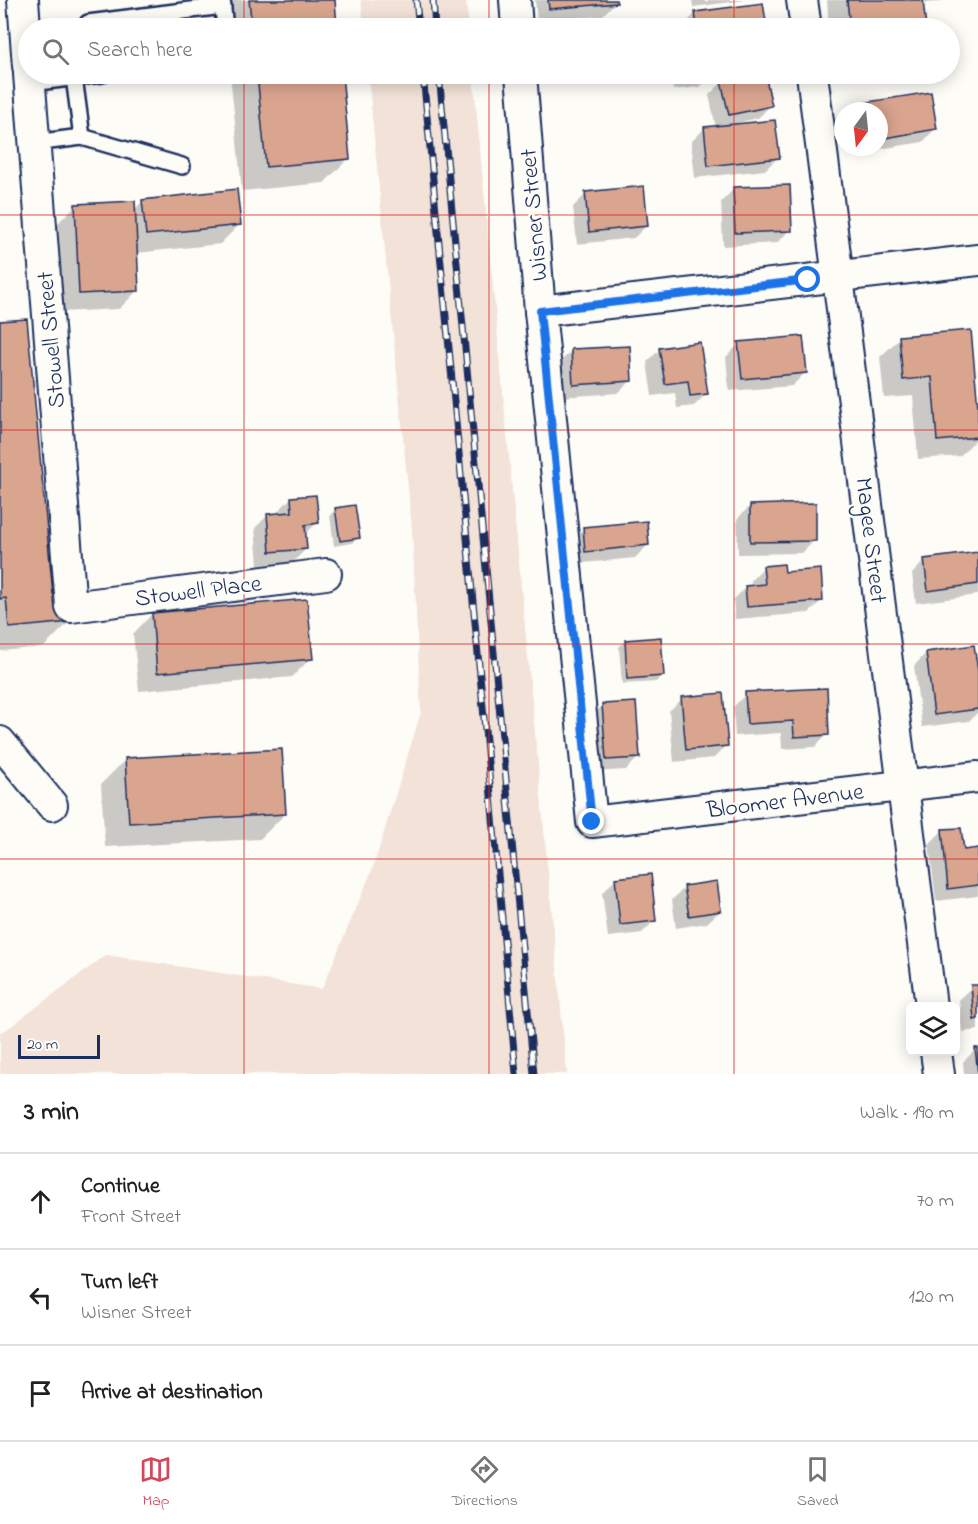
<!DOCTYPE html>
<html lang="en">
<head>
<meta charset="utf-8">
<style>
	:root { --surface:#fff; --page:#f2f2f2; --text:#202124; --muted:#757577; --line:#e0e0e0; --accent:#d1495b }
	body { margin:0; font-family:"Indie Flower",sans-serif; background:var(--page); color:var(--text) }
	.controls { position:absolute; right:18px; bottom:18px; display:grid; overflow:hidden; border-radius:9px; box-shadow:0 3px 15px #0003 }
	.controls button { width:54px; height:54px; display:grid; place-items:center; padding:0; border:0; border-bottom:2px solid var(--line); background:var(--surface); color:var(--text); font:30px sans-serif }
	.compass { position:absolute; left:834px; top:102px; width:54px; height:54px; border-radius:50%; background:var(--surface); box-shadow:0 3px 15px #0003; rotate:195deg }
	.scale { position:absolute; left:18px; bottom:15px; width:82px; box-sizing:border-box; padding-left:6px; border:3px solid #1b2f5e; border-top:0; font-size:16px; line-height:21px; white-space:nowrap; color:#1b2f5e; -webkit-text-stroke:4px #fdfcf7; paint-order:stroke }
	.stop { position:absolute; width:18px; height:18px; margin:-14px; border:4px solid #1a73e8; border-radius:50%; background:#fff }
	.stop.end { background:#1a73e8; border-color:#fff; box-shadow:0 2px 6px #0008 }
	.list { margin:0; padding:0; list-style:none }
	h2 { display:flex; justify-content:space-between; align-items:center; height:78px; margin:0; padding:0 24px; font-size:26px }
	h2 small { font-size:20px; font-weight:400; color:var(--muted) }
	.list li { display:grid; grid-template-columns:39px 1fr auto; gap:18px; align-items:center; box-sizing:border-box; height:96px; padding:0 24px; border-top:2px solid var(--line) }
	.list b { display:block; font-size:22px; white-space:nowrap }
	.list p { margin:0; font-size:20px; white-space:nowrap; color:var(--muted) }
	.list em { font-size:20px; font-style:normal; color:var(--muted) }
	.icon { flex:none; width:33px; height:33px; fill:none; stroke:currentColor; stroke-width:2; stroke-linecap:round; stroke-linejoin:round }
	.map { position:relative; flex:none; width:978px; height:1074px; overflow:hidden }
	.search { position:absolute; background:var(--surface); box-shadow:0 3px 15px #0003; left:18px; right:18px; top:18px; height:66px; display:flex; align-items:center; gap:15px; box-sizing:border-box; padding:0 21px; border-radius:33px; color:var(--muted); font-size:22px }
	.sheet { height:366px; background:var(--surface) }
	nav { display:flex; justify-content:space-around; align-items:center; box-sizing:border-box; height:84px; border-top:2px solid var(--line); background:var(--surface); font-size:16px; color:var(--muted) }
	nav a { display:grid; justify-items:center; gap:3px }
	nav .on { color:var(--accent) }
	.map>svg:first-child { display:block }
	.built { fill:#f2e2d8 }
	.shadow { fill:#0003 }
	.building { fill:#daa58f; stroke:#1b2f5e; stroke-width:1.5 }
	.lines { fill:none; stroke-linecap:round; stroke-linejoin:round }
	.lane-casing { stroke:#1b2f5e; stroke-width:20 }
	.street-casing { stroke:#1b2f5e; stroke-width:34 }
	.lane { stroke:#fdfcf7; stroke-width:15 }
	.street { stroke:#fdfcf7; stroke-width:30 }
	.rail-casing { stroke:#1b2f5e; stroke-width:7 }
	.rail { stroke:#fdfcf7; stroke-width:4.5; stroke-dasharray:14; stroke-linecap:butt }
	.route { stroke:#1a73e8; stroke-width:8 }
	.grid { fill:none; stroke:#d62828; stroke-width:1.5; stroke-opacity:0.55 }
	.labels { text-anchor:middle; stroke-width:5; stroke-linejoin:round; paint-order:stroke }
	.street-label { font-size:24px; fill:#1b2f5e; stroke:#fdfcf7 }
</style>
</head>
<body>
<div class="map">
<svg width="978" height="1074" viewBox="0 0 978 1074">
	<rect width="100%" height="100%" fill="#fdfcf7"/>
	<filter id="ink" filterUnits="userSpaceOnUse"><feTurbulence type="fractalNoise" baseFrequency=".0167" numOctaves="2"/><feDisplacementMap in="SourceGraphic" scale="12" xChannelSelector="R" yChannelSelector="G"/><feConvolveMatrix kernelMatrix="1 2 1 2 8 2 1 2 1" color-interpolation-filters="sRGB"/></filter>
	<g filter="url(#ink)">
		<!-- built -->
		<g class="built">
			<path d="M 361,0 L 466,0 L 469,28 L 364,28 Z"/>
			<path d="M 368,74 L 473,74 L 567,1074 L 0,1074 L 0,1032 L 6,1030 L 106,955 L 322,989 L 373,868 L 421,712 L 412,529 Z"/>
		</g>
		<!-- shadow -->
		<g class="shadow">
			<path d="M 230,0 L 333,0 L 336,28 L 226,28 L 223,7 Z"/>
			<path d="M 535,0 L 615,0 L 615,3 L 602,16 L 537,21 Z"/>
			<path d="M 692,0 L 704,0 L 705,2 L 708,2 L 707,0 L 747,0 L 693,7 Z"/>
			<path d="M 827,0 L 942,0 L 941,2 L 922,3 L 924,28 L 829,28 Z"/>
			<path d="M 762,4 L 765,28 L 683,28 L 682,27 L 695,14 Z"/>
			<path d="M 230,74 L 340,74 L 349,158 L 324,183 L 242,191 Z"/>
			<path d="M 671,74 L 713,74 L 700,87 L 673,90 Z"/>
			<path d="M 763,74 L 771,105 L 758,118 L 732,124 L 733,126 L 778,157 L 765,170 L 695,178 L 691,142 L 704,129 L 716,128 L 709,95 L 722,82 Z"/>
			<path d="M 862,105 L 935,129 L 923,142 L 855,153 L 854,147 L 879,147 L 879,111 L 856,111 Z"/>
			<path d="M 734,189 L 790,230 L 777,243 L 723,246 L 721,202 Z"/>
			<path d="M 586,194 L 647,225 L 634,238 L 577,244 L 573,207 Z"/>
			<path d="M 143,201 L 239,225 L 220,244 L 136,253 L 138,290 L 119,309 L 61,312 L 56,225 L 75,206 L 134,210 Z"/>
			<path d="M 0,323 L 52,595 L 69,622 L 44,647 L 0,651 Z"/>
			<path d="M 900,338 L 978,426 L 978,437 L 960,456 L 918,459 L 913,396 L 884,398 L 880,357 Z"/>
			<path d="M 739,344 L 805,373 L 792,386 L 729,391 L 726,357 Z"/>
			<path d="M 660,349 L 707,393 L 694,406 L 677,408 L 675,393 L 652,396 L 647,362 Z"/>
			<path d="M 571,351 L 631,381 L 618,393 L 561,397 L 559,363 Z"/>
			<path d="M 291,498 L 317,523 L 304,535 L 306,549 L 293,562 L 258,565 L 255,528 L 268,515 L 279,514 L 278,511 Z"/>
			<path d="M 750,506 L 815,540 L 802,553 L 738,554 L 737,519 Z"/>
			<path d="M 336,509 L 358,537 L 352,543 L 334,546 L 330,515 Z"/>
			<path d="M 584,529 L 648,545 L 635,558 L 573,564 L 571,542 Z"/>
			<path d="M 978,554 L 978,595 L 916,603 L 912,574 L 924,561 Z"/>
			<path d="M 764,567 L 784,573 L 822,600 L 809,613 L 735,619 L 733,600 L 746,587 L 752,587 L 751,580 Z"/>
			<path d="M 152,614 L 311,658 L 292,677 L 139,691 L 133,634 Z"/>
			<path d="M 625,641 L 662,676 L 656,682 L 622,684 L 619,647 Z"/>
			<path d="M 926,653 L 978,682 L 978,712 L 969,721 L 922,727 L 914,666 Z"/>
			<path d="M 746,694 L 828,734 L 815,747 L 782,749 L 781,733 L 735,736 L 733,707 Z"/>
			<path d="M 682,699 L 727,745 L 714,758 L 674,762 L 669,711 Z"/>
			<path d="M 603,705 L 639,757 L 626,770 L 593,772 L 590,718 Z"/>
			<path d="M 126,759 L 285,814 L 260,839 L 105,847 L 101,784 Z"/>
			<path d="M 942,831 L 962,851 L 978,850 L 978,896 L 936,901 L 929,844 Z"/>
			<path d="M 615,880 L 655,920 L 642,933 L 608,937 L 602,893 Z"/>
			<path d="M 685,887 L 720,911 L 707,923 L 676,928 L 672,900 Z"/>
			<path d="M 978,986 L 978,1030 L 962,1032 L 959,999 L 972,987 Z"/>
			<path d="M 976,1049 L 978,1049 L 978,1074 L 964,1074 L 963,1062 Z"/>
		</g>
		<!-- building -->
		<g class="building">
			<path d="M 249,0 L 335,0 L 337,28 L 252,28 Z"/>
			<path d="M 548,0 L 616,0 L 617,3 L 549,9 Z"/>
			<path d="M 847,0 L 923,0 L 926,28 L 850,28 Z"/>
			<path d="M 763,3 L 767,28 L 697,28 L 695,12 Z"/>
			<path d="M 257,74 L 342,74 L 350,159 L 266,167 Z"/>
			<path d="M 685,74 L 715,74 L 685,78 Z"/>
			<path d="M 754,74 L 765,74 L 772,106 L 729,115 L 721,81 Z"/>
			<path d="M 931,92 L 937,129 L 879,139 L 879,111 L 863,111 L 861,103 Z"/>
			<path d="M 775,120 L 780,158 L 708,166 L 704,127 Z"/>
			<path d="M 790,185 L 792,231 L 735,233 L 733,187 Z"/>
			<path d="M 644,186 L 648,226 L 589,232 L 585,192 Z"/>
			<path d="M 237,189 L 241,225 L 146,235 L 142,200 Z"/>
			<path d="M 135,201 L 139,291 L 79,294 L 75,204 Z"/>
			<path d="M 27,319 L 53,594 L 67,593 L 70,622 L 9,628 L 6,598 L 0,599 L 0,321 Z"/>
			<path d="M 971,330 L 978,408 L 978,437 L 937,441 L 932,377 L 903,380 L 899,336 Z"/>
			<path d="M 803,336 L 807,373 L 742,379 L 738,342 Z"/>
			<path d="M 700,342 L 708,394 L 690,396 L 688,381 L 665,384 L 659,348 Z"/>
			<path d="M 630,346 L 632,381 L 573,385 L 571,349 Z"/>
			<path d="M 316,495 L 319,523 L 305,525 L 307,549 L 270,552 L 267,514 L 292,512 L 291,497 Z"/>
			<path d="M 816,503 L 816,541 L 750,542 L 750,505 Z"/>
			<path d="M 355,505 L 360,538 L 340,541 L 335,508 Z"/>
			<path d="M 647,521 L 649,545 L 585,552 L 583,527 Z"/>
			<path d="M 978,552 L 978,584 L 928,591 L 924,559 Z"/>
			<path d="M 784,564 L 785,572 L 821,569 L 823,601 L 747,607 L 745,586 L 765,584 L 763,566 Z"/>
			<path d="M 307,599 L 313,659 L 157,673 L 152,613 Z"/>
			<path d="M 661,637 L 664,676 L 627,679 L 625,640 Z"/>
			<path d="M 974,645 L 978,671 L 978,709 L 934,715 L 926,652 Z"/>
			<path d="M 827,688 L 829,735 L 794,737 L 793,721 L 747,724 L 745,692 Z"/>
			<path d="M 723,693 L 728,746 L 686,750 L 681,697 Z"/>
			<path d="M 636,702 L 640,758 L 606,760 L 602,704 Z"/>
			<path d="M 282,749 L 286,814 L 129,823 L 125,758 Z"/>
			<path d="M 961,828 L 964,850 L 978,848 L 978,885 L 948,889 L 942,829 Z"/>
			<path d="M 651,874 L 656,921 L 620,925 L 615,878 Z"/>
			<path d="M 717,881 L 721,911 L 689,916 L 684,886 Z"/>
			<path d="M 971,985 L 978,985 L 978,1019 L 974,1020 Z"/>
			<path d="M 975,1048 L 978,1048 L 978,1074 Z"/>
		</g>
		<g class="lines">
			<!-- lane casing -->
			<g class="lane-casing">
				<g id="lane">
					<path d="M 222,0 L 225,28"/>
					<path d="M 88,23 L 223,6"/>
					<path d="M 74,77 L 82,137 L 182,166"/>
					<path d="M 30,83 L 102,74"/>
					<path d="M 34,143 L 82,137"/>
				</g>
			</g>
			<!-- street casing -->
			<g class="street-casing">
				<g id="street">
					<path d="M 23,0 L 28,66"/>
					<path d="M 515,0 L 517,28"/>
					<path d="M 802,0 L 806,28"/>
					<path d="M 29,74 L 71,607 L 326,574"/>
					<path d="M 521,74 L 540,311 L 592,822 L 978,777"/>
					<path d="M 812,74 L 931,1006"/>
					<path d="M 540,311 L 978,260"/>
					<path d="M 0,742 L 52,805"/>
					<path d="M 936,1052 L 939,1074"/>
				</g>
			</g>
			<!-- lane -->
			<use href="#lane" class="lane"/>
			<!-- street -->
			<use href="#street" class="street"/>
			<!-- rail casing -->
			<g class="rail-casing">
				<g id="rail">
					<path d="M 416,0 L 419,28"/>
					<path d="M 433,0 L 435,28"/>
					<path d="M 423,74 L 483,707 L 516,1074"/>
					<path d="M 439,74 L 534,1074"/>
				</g>
			</g>
			<!-- rail -->
			<use href="#rail" class="rail"/>
		</g>
	</g>
	<g class="lines" filter="url(#ink)">
		<!-- route -->
		<path class="route" d="M 592,822 L 540,311 L 808,280"/>
	</g>
	<!-- grid -->
	<path class="grid" d="M 244,0 L 244,28M 489,0 L 489,28M 734,0 L 734,28M 244,74 L 244,1074M 489,74 L 489,1074M 734,74 L 734,1074M 0,215 L 978,215M 0,430 L 978,430M 0,644 L 978,644M 0,859 L 978,859"/>
	<g class="labels">
		<!-- street labels -->
		<g class="street-label">
			<text transform="translate(533 215) rotate(-95)" y="8">Wisner Street</text>
			<text transform="translate(50 340) rotate(-95)" y="8">Stowell Street</text>
			<text transform="translate(872 540) rotate(83)" y="8">Magee Street</text>
			<text transform="translate(198 590) rotate(-7)" y="8">Stowell Place</text>
			<text transform="translate(785 800) rotate(-7)" y="8">Bloomer Avenue</text>
		</g>
	</g>
</svg>
<div class="controls">
<button><svg class="icon" aria-label="layers" viewBox="0 0 24 24"><path d="M12 4l9 5-9 5-9-5zM3 14l9 5 9-5"/></svg></button>
</div>
<svg class="compass" viewBox="-18 -18 36 36"><path d="M0-13l5 13h-10z" fill="#e53935"/><path d="M0 13l5-13h-10z" fill="#757577"/></svg>
<div class="scale">20 m</div>
<div class="stop" style="left:808px;top:280px"></div>
<div class="stop end" style="left:592px;top:822px"></div>
<div class="search"><svg class="icon" aria-label="search" viewBox="0 0 24 24"><circle cx="10" cy="10" r="6"/><path d="M15 15l6 6"/></svg>Search here</div>
</div>
<section class="sheet">
<h2>3 min<small>Walk · 190 m</small></h2>
<ul class="list">
<li><svg class="icon" aria-label="ahead" viewBox="0 0 24 24"><path d="M12 20V5M6 11l6-6 6 6"/></svg><div><b>Continue</b><p>Front Street</p></div><em>70 m</em></li>
<li><svg class="icon" aria-label="left" viewBox="0 0 24 24"><path d="M17 20v-9H6M10 6l-5 5 5 5"/></svg><div><b>Turn left</b><p>Wisner Street</p></div><em>120 m</em></li>
<li><svg class="icon" aria-label="arrive" viewBox="0 0 24 24"><path d="M6 21V4h12l-3 4 3 4H6"/></svg><div><b>Arrive at destination</b></div></li>
</ul>
</section>
<nav>
<a class="on"><svg class="icon" aria-label="map" viewBox="0 0 24 24"><path d="M3 6l6-2 6 2 6-2v14l-6 2-6-2-6 2zM9 4v14M15 6v14"/></svg>Map</a>
<a><svg class="icon" aria-label="directions" viewBox="0 0 24 24"><path d="M12 3l9 9-9 9-9-9zM9 14v-3h6M13 9l2 2-2 2"/></svg>Directions</a>
<a><svg class="icon" aria-label="saved" viewBox="0 0 24 24"><path d="M7 4h10v16l-5-4-5 4z"/></svg>Saved</a>
</nav>
</body>
</html>
